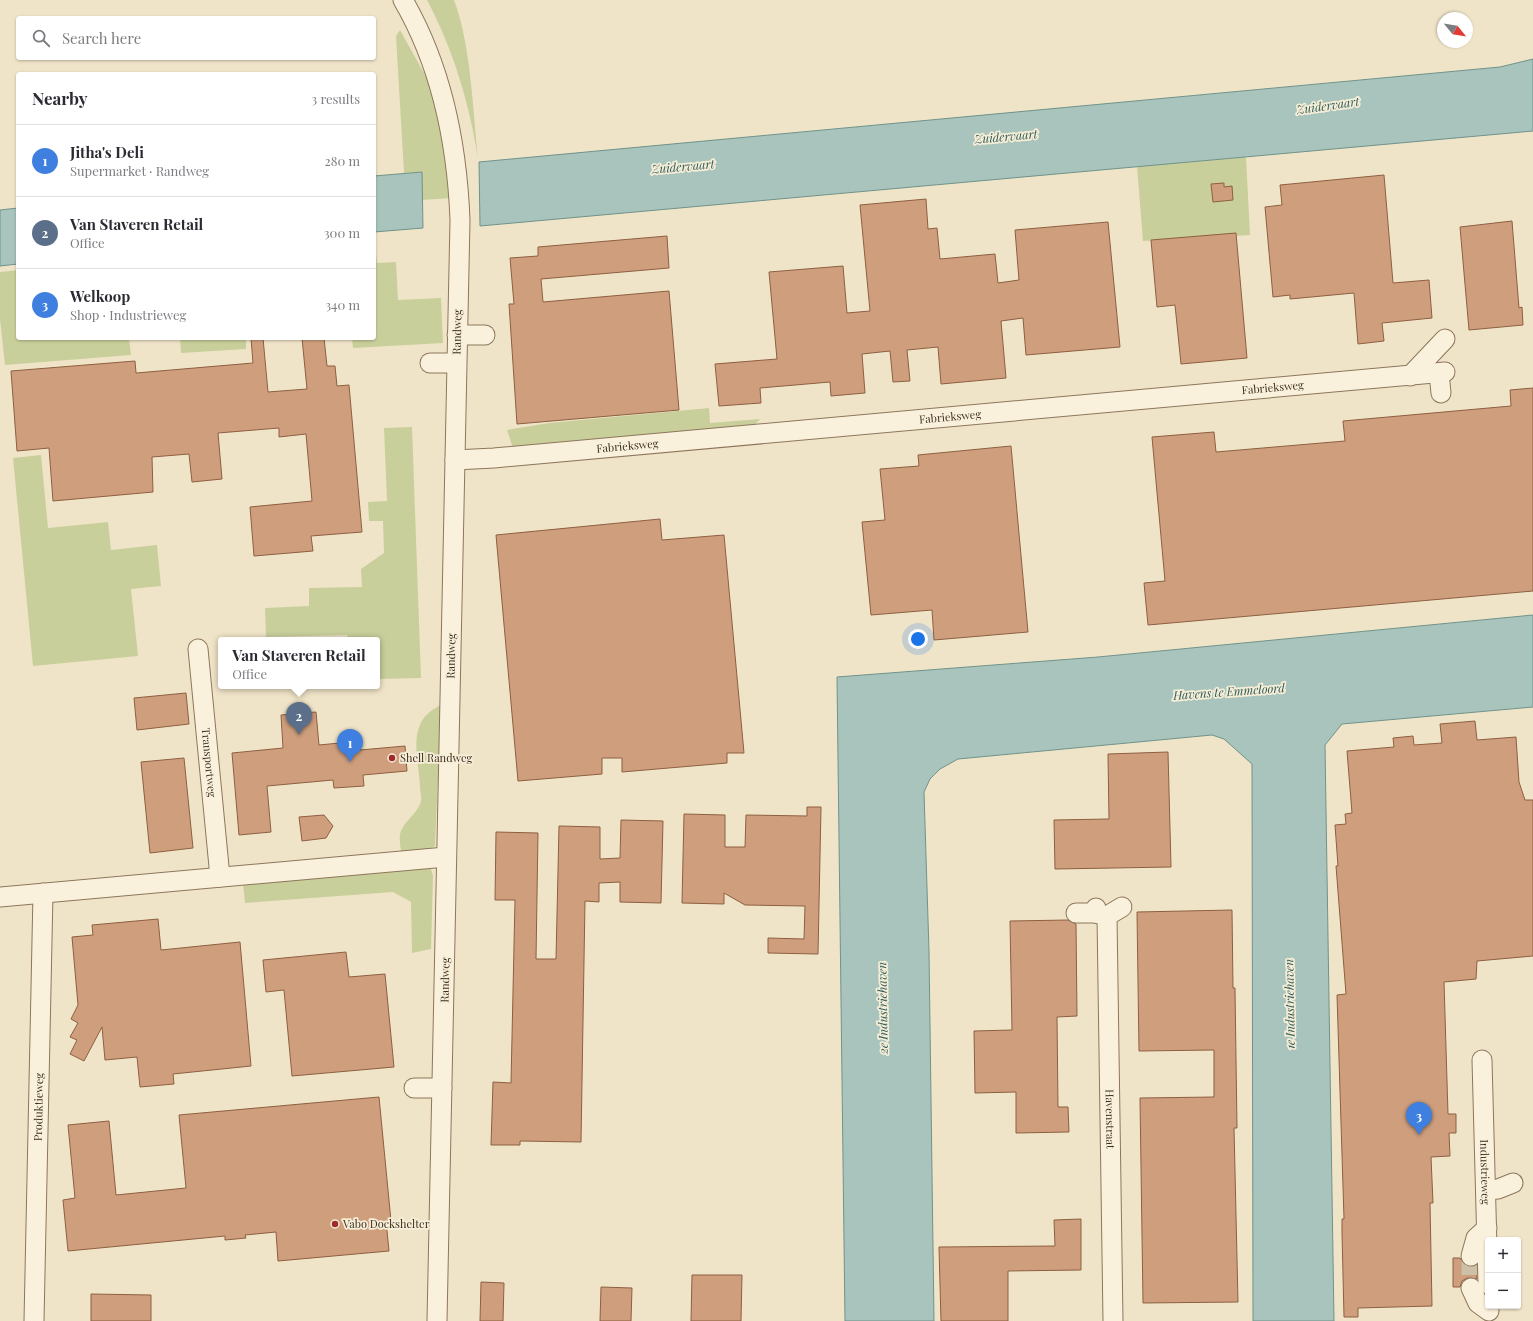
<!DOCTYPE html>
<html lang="en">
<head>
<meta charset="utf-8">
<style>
	:root { --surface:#fff; --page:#f2f2f3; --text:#2b2b33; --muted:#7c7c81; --line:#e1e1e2; --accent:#0b8043 }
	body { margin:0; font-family:"Playfair Display",serif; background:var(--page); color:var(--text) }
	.controls { position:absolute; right:12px; bottom:12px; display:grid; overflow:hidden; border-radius:4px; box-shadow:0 1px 3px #0004 }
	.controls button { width:36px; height:36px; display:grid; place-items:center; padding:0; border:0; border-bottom:1px solid var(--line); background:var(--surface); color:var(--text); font:20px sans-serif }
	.compass { position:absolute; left:1437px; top:12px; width:36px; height:36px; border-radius:50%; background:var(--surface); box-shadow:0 1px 3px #0004; rotate:120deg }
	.you { position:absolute; left:918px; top:639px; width:14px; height:14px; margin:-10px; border:3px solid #fff; border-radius:50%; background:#1a73e8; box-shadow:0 0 0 6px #1a73e833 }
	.badge { display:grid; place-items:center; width:26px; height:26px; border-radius:50%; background:var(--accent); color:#fff; font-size:13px; font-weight:700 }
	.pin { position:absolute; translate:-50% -33px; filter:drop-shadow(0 1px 2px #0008) }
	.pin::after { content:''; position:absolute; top:21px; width:14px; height:12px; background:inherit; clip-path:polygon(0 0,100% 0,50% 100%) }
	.popup { position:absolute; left:218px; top:637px; width:162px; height:52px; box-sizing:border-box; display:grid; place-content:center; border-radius:4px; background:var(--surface); filter:drop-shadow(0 1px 3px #0005); font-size:13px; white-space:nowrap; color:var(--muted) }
	.popup b { font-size:15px; color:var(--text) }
	.popup::after { content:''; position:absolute; left:50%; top:100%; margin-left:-8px; border:8px solid transparent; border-top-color:var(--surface) }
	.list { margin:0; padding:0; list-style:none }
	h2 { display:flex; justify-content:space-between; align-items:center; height:52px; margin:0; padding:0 16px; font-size:17px }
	h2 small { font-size:13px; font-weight:400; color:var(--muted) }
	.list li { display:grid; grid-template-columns:26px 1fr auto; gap:12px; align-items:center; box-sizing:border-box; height:72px; padding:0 16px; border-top:1px solid var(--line) }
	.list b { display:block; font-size:15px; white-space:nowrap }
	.list p { margin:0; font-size:13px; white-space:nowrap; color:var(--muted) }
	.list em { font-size:13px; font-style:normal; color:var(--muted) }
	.icon { flex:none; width:22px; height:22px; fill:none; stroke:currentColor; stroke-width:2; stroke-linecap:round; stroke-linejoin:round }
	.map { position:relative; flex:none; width:1533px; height:1321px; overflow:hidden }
	.search { position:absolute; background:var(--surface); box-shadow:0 1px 3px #0004; left:16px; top:16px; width:360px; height:44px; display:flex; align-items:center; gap:10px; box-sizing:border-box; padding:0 14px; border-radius:4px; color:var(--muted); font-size:15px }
	.panel { position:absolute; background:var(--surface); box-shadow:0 1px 3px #0004; left:16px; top:72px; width:360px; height:268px; border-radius:4px }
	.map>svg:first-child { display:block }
	.green { fill:#c9cf9b }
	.water { fill:#a9c4bc; stroke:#6f938a }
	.building { fill:#cf9f7d; stroke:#8d5f41 }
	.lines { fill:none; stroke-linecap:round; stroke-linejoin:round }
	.minor-tunnel { stroke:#ccc0a6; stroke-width:19; stroke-dasharray:19 10; stroke-linecap:butt }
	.minor-casing { stroke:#8d765c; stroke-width:21 }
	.minor { stroke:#faf1dc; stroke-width:19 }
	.poi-dot { fill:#9e2a2b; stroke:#f7eed8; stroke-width:1.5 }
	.labels { text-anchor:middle; stroke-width:3.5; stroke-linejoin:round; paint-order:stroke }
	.street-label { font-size:11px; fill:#3d2e20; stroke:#f7eed8 }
	.poi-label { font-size:11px; fill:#3d2e20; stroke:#f7eed8; text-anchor:start }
	.water-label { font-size:12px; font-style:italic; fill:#2f5d5a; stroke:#f7eed8 }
</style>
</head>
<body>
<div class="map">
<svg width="1533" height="1321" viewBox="0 0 1533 1321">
	<rect width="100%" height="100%" fill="#f0e4c8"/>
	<!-- green -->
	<g class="green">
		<path d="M 427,0 L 454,0 C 471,45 473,111 478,159 C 470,105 453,49 427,0 Z"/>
		<path d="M 400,30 L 435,93 L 451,198 L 422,200 L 422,172 L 404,173 L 396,36 Z"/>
		<path d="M 1246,157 L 1250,235 L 1143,241 L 1137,166 Z"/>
		<path d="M 374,237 L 377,263 L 396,262 L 398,300 L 441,298 L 443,343 L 353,348 L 352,338 L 374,338 Z"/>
		<path d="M 18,270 L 18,338 L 129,338 L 131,355 L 5,365 L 0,319 L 0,272 Z"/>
		<path d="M 180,338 L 246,338 L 246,349 L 181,353 Z"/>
		<path d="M 709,408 L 710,423 L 760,419 L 752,428 L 513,448 L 507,430 L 549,423 Z"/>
		<path d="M 412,427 L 421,678 L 377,679 L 377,640 L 348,640 L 347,635 L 266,637 L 265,608 L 309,606 L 309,588 L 362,587 L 361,569 L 384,553 L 383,521 L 369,521 L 368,502 L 387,501 L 384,428 Z"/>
		<path d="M 41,455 L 48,528 L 108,522 L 111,550 L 157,545 L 161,586 L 131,589 L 138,656 L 33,666 L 13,458 Z"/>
		<path d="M 441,705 L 435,846 L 428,850 L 401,853 C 401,848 399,840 400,835 C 402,822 418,814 421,801 C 422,797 420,791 420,786 C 418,754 406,721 441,705 Z"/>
		<path d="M 420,866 L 431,869 L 433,876 L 431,949 L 412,953 L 411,902 L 393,892 L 245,903 L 243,884 Z"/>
	</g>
	<!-- water -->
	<g class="water">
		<path d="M 1533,59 L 1533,131 L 480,226 L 479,162 L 1500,67 Z"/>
		<path d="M 422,172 L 423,228 L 374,232 L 374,176 Z"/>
		<path d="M 18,208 L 18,264 L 0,266 L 0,210 Z"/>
		<path d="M 1533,615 L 1533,707 L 1342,724 L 1325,745 L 1334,1321 L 1253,1321 L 1252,764 L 1224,739 L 1212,735 L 958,759 L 940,769 L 930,779 L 924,792 L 929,951 L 934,1321 L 845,1321 L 837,677 L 1098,657 Z"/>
	</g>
	<!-- building -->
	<g class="building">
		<path d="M 1384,175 L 1393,283 L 1429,280 L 1432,318 L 1382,323 L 1384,341 L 1358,344 L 1354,293 L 1290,299 L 1290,295 L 1273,297 L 1265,207 L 1282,205 L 1280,185 Z"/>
		<path d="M 1224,183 L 1224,187 L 1232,186 L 1233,200 L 1213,202 L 1211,184 Z"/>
		<path d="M 926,199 L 928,229 L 937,228 L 940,259 L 995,254 L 998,283 L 1019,280 L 1015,230 L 1108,222 L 1120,347 L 1026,355 L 1023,318 L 1001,321 L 1006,378 L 941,384 L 938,347 L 907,350 L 910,381 L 893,382 L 890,351 L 862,354 L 865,393 L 831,396 L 830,382 L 760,388 L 761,403 L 719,406 L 715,364 L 777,359 L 769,272 L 843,266 L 847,313 L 870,311 L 860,205 Z"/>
		<path d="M 1512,221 L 1519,308 L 1522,307 L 1523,325 L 1469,330 L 1460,227 Z"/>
		<path d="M 1236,233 L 1247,358 L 1181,364 L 1175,305 L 1157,307 L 1151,240 Z"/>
		<path d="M 667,236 L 669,268 L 541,279 L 543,302 L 669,291 L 679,410 L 517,424 L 509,304 L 514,304 L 510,258 L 538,256 L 538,247 Z"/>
		<path d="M 251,338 L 263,338 L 268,392 L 307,389 L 302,338 L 324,338 L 327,366 L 335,366 L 337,386 L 349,385 L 362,532 L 311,536 L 313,551 L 254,556 L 250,507 L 312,501 L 306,434 L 279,437 L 279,428 L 218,433 L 222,479 L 192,482 L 189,454 L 152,457 L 153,492 L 53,501 L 49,448 L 17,451 L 11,371 L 135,361 L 136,373 L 253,363 Z"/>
		<path d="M 1533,388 L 1533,591 L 1148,625 L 1144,583 L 1165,581 L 1152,437 L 1214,432 L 1216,452 L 1345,441 L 1343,421 L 1511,406 L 1510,390 Z"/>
		<path d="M 1011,446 L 1028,632 L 934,640 L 932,610 L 871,615 L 862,522 L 885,520 L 880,469 L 919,466 L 918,455 Z"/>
		<path d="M 660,519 L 662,540 L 724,535 L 744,753 L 727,753 L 727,763 L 622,772 L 622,758 L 602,758 L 602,774 L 518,781 L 496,535 Z"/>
		<path d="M 186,693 L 189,724 L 137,730 L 134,698 Z"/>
		<path d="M 316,712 L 319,745 L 360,741 L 360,750 L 405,746 L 407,771 L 363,775 L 364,786 L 334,788 L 333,780 L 267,786 L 271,832 L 239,835 L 232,753 L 283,748 L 281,715 Z"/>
		<path d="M 1475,721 L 1477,740 L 1516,737 L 1519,782 L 1525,800 L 1533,800 L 1533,956 L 1477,961 L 1476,979 L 1444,982 L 1448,1114 L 1456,1114 L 1456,1133 L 1449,1133 L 1450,1156 L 1431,1157 L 1433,1203 L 1430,1203 L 1432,1306 L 1358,1308 L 1358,1317 L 1344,1317 L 1342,1232 L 1342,1219 L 1344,1219 L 1337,995 L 1346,994 L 1336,866 L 1338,866 L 1335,825 L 1346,824 L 1345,814 L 1352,813 L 1347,751 L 1394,747 L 1393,738 L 1413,736 L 1414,745 L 1442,743 L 1440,724 Z"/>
		<path d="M 1168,752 L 1171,867 L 1055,869 L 1054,820 L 1109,819 L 1108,754 Z"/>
		<path d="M 184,758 L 193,848 L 150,853 L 141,762 Z"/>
		<path d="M 807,807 L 821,807 L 818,954 L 768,953 L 768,938 L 804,939 L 805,906 L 745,905 L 724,893 L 724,904 L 682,903 L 684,814 L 725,815 L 725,847 L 745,847 L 746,815 L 807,816 Z"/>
		<path d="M 324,815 L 333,826 L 326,838 L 302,841 L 299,817 Z"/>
		<path d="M 621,820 L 663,821 L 661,903 L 620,902 L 620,882 L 599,883 L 599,902 L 585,901 L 581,1142 L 520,1141 L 520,1145 L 491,1145 L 493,1082 L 511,1083 L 515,900 L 495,900 L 496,832 L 538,833 L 536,959 L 556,959 L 559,826 L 600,827 L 600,859 L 620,858 Z"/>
		<path d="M 1232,910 L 1233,988 L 1235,988 L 1237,1128 L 1234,1128 L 1238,1302 L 1143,1303 L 1140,1098 L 1214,1097 L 1214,1050 L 1139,1051 L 1137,912 Z"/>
		<path d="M 158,919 L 161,950 L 240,942 L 251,1066 L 173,1074 L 174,1084 L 140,1087 L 137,1057 L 105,1060 L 102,1027 L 84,1061 L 70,1054 L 77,1040 L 70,1037 L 78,1023 L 71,1019 L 78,1005 L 72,937 L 93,935 L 92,925 Z"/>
		<path d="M 1068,920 L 1076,924 L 1077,1016 L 1057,1017 L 1058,1107 L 1068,1107 L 1069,1132 L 1016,1133 L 1016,1092 L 975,1093 L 974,1031 L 1012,1030 L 1010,921 Z"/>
		<path d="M 346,952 L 349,977 L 385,974 L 394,1067 L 292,1076 L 284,990 L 266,992 L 263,960 Z"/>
		<path d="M 379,1097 L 391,1221 L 386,1221 L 389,1251 L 278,1261 L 276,1232 L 245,1235 L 246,1238 L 225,1240 L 225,1236 L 68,1251 L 63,1200 L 75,1198 L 68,1125 L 109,1121 L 116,1195 L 186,1188 L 179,1115 Z"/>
		<path d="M 1081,1219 L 1081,1270 L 1008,1271 L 1008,1321 L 941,1321 L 939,1247 L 1055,1246 L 1054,1220 Z"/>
		<path d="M 1453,1258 L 1460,1258 L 1463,1263 L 1468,1266 L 1476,1265 L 1477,1279 L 1467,1278 L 1462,1281 L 1460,1287 L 1453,1287 Z"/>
		<path d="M 692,1275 L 742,1275 L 741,1321 L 691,1321 Z"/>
		<path d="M 481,1282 L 504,1283 L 503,1321 L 480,1321 Z"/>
		<path d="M 601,1287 L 632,1288 L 631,1321 L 600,1321 Z"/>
		<path d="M 91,1294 L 151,1295 L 151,1321 L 91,1321 Z"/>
	</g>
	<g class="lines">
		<!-- minor-tunnel -->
		<path class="minor-tunnel" d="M 1471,1256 L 1471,1288"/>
		<!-- minor casing -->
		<g class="minor-casing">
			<g id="minor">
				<path d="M 403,0 C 442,67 457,143 460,220 L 437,1321"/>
				<path d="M 457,335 L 485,335"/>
				<path d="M 430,363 L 456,363"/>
				<path d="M 1439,373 L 1441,393"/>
				<path d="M 1410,376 L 1445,339"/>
				<path id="s1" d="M 455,460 L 494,458 L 1445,372"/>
				<path id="s2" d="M 198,649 L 220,877"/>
				<path d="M 0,897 L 446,857"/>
				<path d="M 1096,908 L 1096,913 L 1107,916 L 1122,907"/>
				<path d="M 1076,913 L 1096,913"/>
				<path id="s3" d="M 1107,916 L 1113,1321"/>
				<path id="s4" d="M 1482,1060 L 1488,1284"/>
				<path d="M 414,1088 L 442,1088"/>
				<path d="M 1486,1190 L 1498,1189 L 1513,1183"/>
				<path d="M 1471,1256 L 1476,1238 L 1487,1228"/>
				<path d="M 1471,1288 L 1478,1303 L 1489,1311"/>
				<path id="s5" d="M 34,1321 L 43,893"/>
			</g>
		</g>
		<!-- minor -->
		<use href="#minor" class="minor"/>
	</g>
	<!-- markers -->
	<g class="poi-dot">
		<circle cx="392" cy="758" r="4"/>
		<circle cx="335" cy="1224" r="4"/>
	</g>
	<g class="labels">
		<!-- street labels -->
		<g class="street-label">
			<text transform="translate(457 332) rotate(-89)" y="4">Randweg</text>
			<text dy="4" stroke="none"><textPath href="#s1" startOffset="821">Fabrieksweg</textPath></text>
			<text dy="4" stroke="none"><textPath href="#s1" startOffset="497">Fabrieksweg</textPath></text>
			<text dy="4" stroke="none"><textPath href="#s1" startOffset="173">Fabrieksweg</textPath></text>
			<text transform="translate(451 656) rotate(-89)" y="4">Randweg</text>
			<text dy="4" stroke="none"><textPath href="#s2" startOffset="114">Transportweg</textPath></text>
			<text transform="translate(445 980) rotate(-89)" y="4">Randweg</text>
			<text dy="4" stroke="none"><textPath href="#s5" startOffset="214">Produktieweg</textPath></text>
			<text dy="4" stroke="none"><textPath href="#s3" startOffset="203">Havenstraat</textPath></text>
			<text dy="4" stroke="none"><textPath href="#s4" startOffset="112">Industrieweg</textPath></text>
		</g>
		<!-- poi labels -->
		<g class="poi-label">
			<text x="400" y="762">Shell Randweg</text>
			<text x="343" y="1228">Vabo Dockshelter</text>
		</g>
		<!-- water labels -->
		<g class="water-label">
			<text transform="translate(1328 106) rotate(-8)" y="4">Zuidervaart</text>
			<text transform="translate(1006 137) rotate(-5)" y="4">Zuidervaart</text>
			<text transform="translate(683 167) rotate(-5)" y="4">Zuidervaart</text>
			<text transform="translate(1229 692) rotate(-4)" y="4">Havens te Emmeloord</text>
			<text transform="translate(1290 1004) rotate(-91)" y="4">1e Industriehaven</text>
			<text transform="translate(883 1008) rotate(-91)" y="4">2e Industriehaven</text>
		</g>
	</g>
</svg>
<div class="controls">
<button>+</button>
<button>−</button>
</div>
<svg class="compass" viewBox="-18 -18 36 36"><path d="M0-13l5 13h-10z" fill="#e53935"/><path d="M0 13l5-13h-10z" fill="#7c7c81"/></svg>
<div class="you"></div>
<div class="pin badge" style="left:350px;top:762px;background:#3f7fe0">1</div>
<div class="pin badge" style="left:299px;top:735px;background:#5c6f8a">2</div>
<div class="popup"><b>Van Staveren Retail</b>Office</div>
<div class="pin badge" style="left:1419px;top:1135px;background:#3f7fe0">3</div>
<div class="search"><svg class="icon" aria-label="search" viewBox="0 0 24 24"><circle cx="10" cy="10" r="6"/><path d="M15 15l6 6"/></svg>Search here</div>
<section class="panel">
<h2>Nearby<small>3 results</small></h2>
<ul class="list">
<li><span class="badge" style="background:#3f7fe0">1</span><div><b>Jitha's Deli</b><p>Supermarket · Randweg</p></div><em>280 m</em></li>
<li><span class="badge" style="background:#5c6f8a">2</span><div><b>Van Staveren Retail</b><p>Office</p></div><em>300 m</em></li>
<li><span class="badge" style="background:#3f7fe0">3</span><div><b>Welkoop</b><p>Shop · Industrieweg</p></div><em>340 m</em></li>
</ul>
</section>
</div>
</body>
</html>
